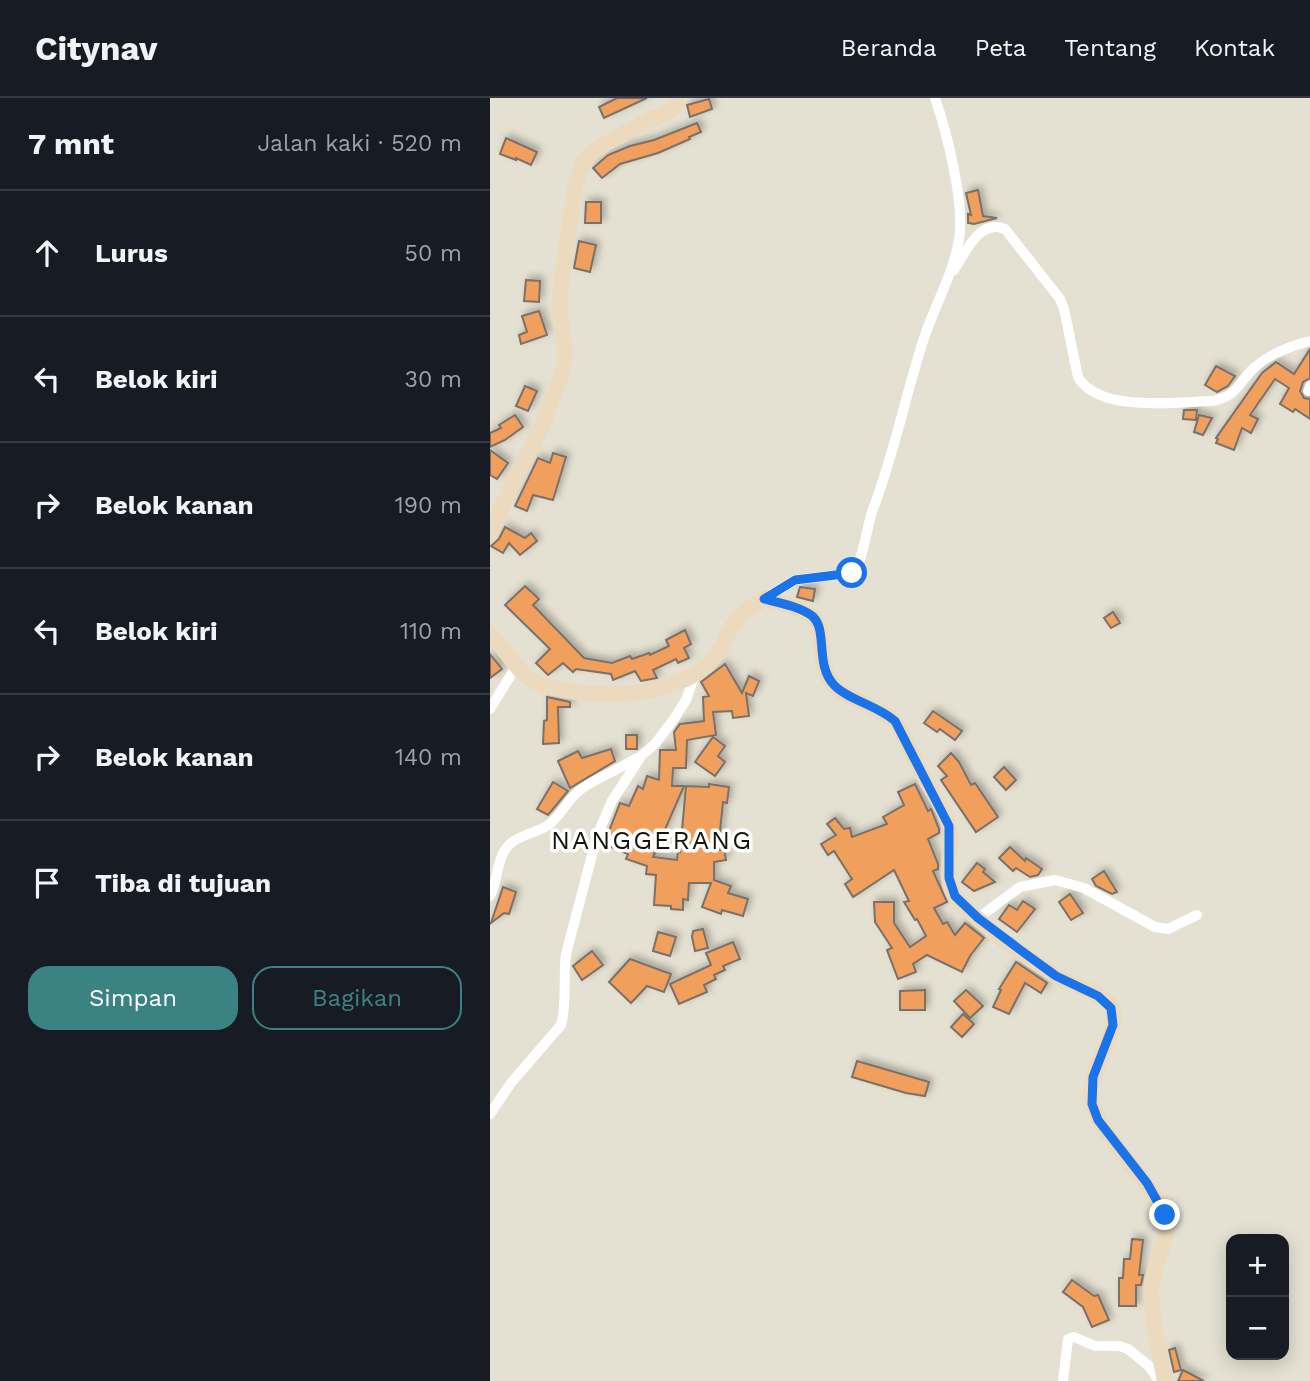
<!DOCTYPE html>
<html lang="id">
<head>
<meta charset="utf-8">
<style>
	:root { --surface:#171b24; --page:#20242c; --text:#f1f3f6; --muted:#9ea1a6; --line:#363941; --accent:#3b8382 }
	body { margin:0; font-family:"Work Sans",sans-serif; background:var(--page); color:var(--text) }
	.controls { position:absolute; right:21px; bottom:21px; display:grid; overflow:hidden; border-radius:14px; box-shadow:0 4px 18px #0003 }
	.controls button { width:63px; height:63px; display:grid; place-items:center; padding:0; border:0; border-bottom:2px solid var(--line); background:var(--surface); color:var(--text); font:35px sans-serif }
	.stop { position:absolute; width:21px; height:21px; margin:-16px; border:5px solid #1a73e8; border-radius:50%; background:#fff }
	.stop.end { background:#1a73e8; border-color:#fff; box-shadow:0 2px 7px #0008 }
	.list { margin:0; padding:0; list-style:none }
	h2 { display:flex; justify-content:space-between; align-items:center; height:91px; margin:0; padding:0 28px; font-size:30px }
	h2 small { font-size:23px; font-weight:400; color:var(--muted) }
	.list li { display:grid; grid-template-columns:46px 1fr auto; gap:21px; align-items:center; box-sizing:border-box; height:126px; padding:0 28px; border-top:2px solid var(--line) }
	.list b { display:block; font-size:26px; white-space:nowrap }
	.list em { font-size:23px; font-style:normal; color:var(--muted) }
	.actions { display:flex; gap:14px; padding:21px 28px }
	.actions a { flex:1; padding:16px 0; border:2px solid var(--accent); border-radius:21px; text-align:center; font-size:24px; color:var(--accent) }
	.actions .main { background:var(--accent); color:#fff }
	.icon { flex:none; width:38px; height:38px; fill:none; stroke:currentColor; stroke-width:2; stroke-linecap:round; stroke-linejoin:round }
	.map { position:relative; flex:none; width:820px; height:1283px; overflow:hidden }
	header { display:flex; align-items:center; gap:42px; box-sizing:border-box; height:98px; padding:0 35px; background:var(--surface); border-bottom:2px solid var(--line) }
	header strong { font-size:33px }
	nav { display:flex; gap:38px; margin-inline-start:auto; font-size:24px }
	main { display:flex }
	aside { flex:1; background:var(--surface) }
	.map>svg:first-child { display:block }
	.building { fill:#f19f5d; stroke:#7b6f67; stroke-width:2; filter:url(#shadow) }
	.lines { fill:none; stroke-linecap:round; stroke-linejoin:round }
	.street { stroke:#fff; stroke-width:10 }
	.secondary { stroke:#ecdabf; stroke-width:16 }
	.route { stroke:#1a73e8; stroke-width:9 }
	.labels { text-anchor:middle; stroke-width:7; stroke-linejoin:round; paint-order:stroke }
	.quarter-label { font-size:26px; letter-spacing:2px; fill:#14130e; stroke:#fff }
</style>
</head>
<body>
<header>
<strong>Citynav</strong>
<nav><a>Beranda</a><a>Peta</a><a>Tentang</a><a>Kontak</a></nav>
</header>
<main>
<aside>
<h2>7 mnt<small>Jalan kaki · 520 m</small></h2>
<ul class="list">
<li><svg class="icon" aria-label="ahead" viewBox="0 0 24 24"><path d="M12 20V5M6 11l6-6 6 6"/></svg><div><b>Lurus</b></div><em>50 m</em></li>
<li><svg class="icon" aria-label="left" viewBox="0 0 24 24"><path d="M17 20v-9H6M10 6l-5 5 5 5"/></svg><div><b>Belok kiri</b></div><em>30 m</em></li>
<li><svg class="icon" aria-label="right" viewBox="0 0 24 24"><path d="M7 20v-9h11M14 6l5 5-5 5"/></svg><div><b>Belok kanan</b></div><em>190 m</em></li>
<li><svg class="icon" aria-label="left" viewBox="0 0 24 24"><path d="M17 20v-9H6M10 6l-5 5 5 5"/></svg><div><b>Belok kiri</b></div><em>110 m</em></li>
<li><svg class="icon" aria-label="right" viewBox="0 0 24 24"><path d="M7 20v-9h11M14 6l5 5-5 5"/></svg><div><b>Belok kanan</b></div><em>140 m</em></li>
<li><svg class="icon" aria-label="arrive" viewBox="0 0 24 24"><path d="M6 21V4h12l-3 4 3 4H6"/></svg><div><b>Tiba di tujuan</b></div></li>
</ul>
<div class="actions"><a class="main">Simpan</a><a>Bagikan</a></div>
</aside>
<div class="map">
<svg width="820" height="1283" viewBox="0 0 820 1283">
	<defs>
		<filter id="shadow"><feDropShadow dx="3.5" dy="-3.5" stdDeviation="3.5" flood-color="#0004"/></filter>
	</defs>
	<rect width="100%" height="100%" fill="#e4e1d2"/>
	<!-- building -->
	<g class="building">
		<path d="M 127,0 L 157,0 L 114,20 L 109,9 Z"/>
		<path d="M 219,1 L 222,11 L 200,19 L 197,7 Z"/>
		<path d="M 207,25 L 211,34 L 199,39 L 200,41 L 168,55 L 130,66 L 112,80 L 103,70 L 118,57 L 140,48 L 164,42 Z"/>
		<path d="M 16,40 L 47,54 L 41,67 L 26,60 L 26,62 L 10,56 Z"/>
		<path d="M 488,92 L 493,118 L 507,120 L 484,126 L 478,125 L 478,116 L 481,117 L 476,95 Z"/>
		<path d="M 96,104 L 111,104 L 111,125 L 95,125 Z"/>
		<path d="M 89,143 L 106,147 L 100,174 L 84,170 Z"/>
		<path d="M 36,182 L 50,183 L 49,204 L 34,203 Z"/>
		<path d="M 49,213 L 57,237 L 31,246 L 29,237 L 37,234 L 32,218 Z"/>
		<path d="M 820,251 L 820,280 L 813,284 L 810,293 L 814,300 L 820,301 L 820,321 L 805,311 L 803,314 L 790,306 L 799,290 L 785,281 L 760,317 L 768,321 L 761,335 L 752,330 L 744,352 L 726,345 L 728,341 L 726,340 L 772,275 L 786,264 L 804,276 Z"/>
		<path d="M 726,268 L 745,278 L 738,288 L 727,294 L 715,287 Z"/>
		<path d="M 35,288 L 47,293 L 38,313 L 26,308 Z"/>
		<path d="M 694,312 L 707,312 L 706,322 L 693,321 Z"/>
		<path d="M 25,317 L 33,329 L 15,342 L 0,349 L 0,335 L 11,330 L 9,327 Z"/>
		<path d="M 709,317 L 722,320 L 713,337 L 704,334 Z"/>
		<path d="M 0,352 L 18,365 L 7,381 L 0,377 Z"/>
		<path d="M 63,355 L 76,359 L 63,402 L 43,397 L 37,413 L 25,408 L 48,360 L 60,365 Z"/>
		<path d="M 15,429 L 35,440 L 41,435 L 47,443 L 30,457 L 19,445 L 13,455 L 1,448 L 9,441 Z"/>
		<path d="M 35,488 L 49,501 L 43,507 L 94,560 L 122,565 L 140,558 L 142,561 L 159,555 L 160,557 L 179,548 L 176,542 L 195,532 L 201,546 L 194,550 L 199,560 L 188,565 L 186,561 L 163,572 L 167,580 L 151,583 L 145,573 L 123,582 L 121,576 L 86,571 L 83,574 L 73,565 L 58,577 L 46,565 L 60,551 L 15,507 Z"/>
		<path d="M 310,489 L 325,491 L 323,503 L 307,499 Z"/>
		<path d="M 623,514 L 630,525 L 621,530 L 614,520 Z"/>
		<path d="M 0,556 L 12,571 L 0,580 Z"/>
		<path d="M 235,566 L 252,595 L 259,578 L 269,583 L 263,598 L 256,595 L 259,618 L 243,620 L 242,613 L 223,614 L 226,637 L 197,642 L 196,670 L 183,670 L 182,688 L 194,688 L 163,759 L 187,762 L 188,753 L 190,754 L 196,688 L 219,689 L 219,686 L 239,689 L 237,705 L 233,704 L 228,752 L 234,751 L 236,762 L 224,764 L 224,782 L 241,788 L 238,795 L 258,801 L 253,818 L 232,812 L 231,816 L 212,809 L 221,785 L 199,785 L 198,802 L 193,801 L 193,812 L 181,811 L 181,808 L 164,807 L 166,777 L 156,776 L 157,768 L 136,761 L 138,756 L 114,746 L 130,705 L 139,708 L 148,688 L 153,691 L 157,678 L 169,682 L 170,652 L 186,652 L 184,634 L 190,626 L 214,623 L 213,599 L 219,598 L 211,584 Z"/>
		<path d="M 57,599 L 80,604 L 80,609 L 68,609 L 69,645 L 53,646 L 54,623 L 57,622 Z"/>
		<path d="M 443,613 L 472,633 L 465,642 L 450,631 L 447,634 L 434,625 Z"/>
		<rect x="136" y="637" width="11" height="14"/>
		<path d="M 223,639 L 235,648 L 228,658 L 235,664 L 225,678 L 205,664 Z"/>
		<path d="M 121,651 L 125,663 L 80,690 L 68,663 L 88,653 L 92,660 Z"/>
		<path d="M 461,655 L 469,664 L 481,687 L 485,685 L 508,719 L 486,734 L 451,682 L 457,678 L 448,668 Z"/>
		<path d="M 514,669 L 526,682 L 516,692 L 504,679 Z"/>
		<path d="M 63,684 L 78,693 L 58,717 L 47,711 Z"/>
		<path d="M 425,686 L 438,713 L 441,711 L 449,731 L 449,735 L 438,741 L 448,766 L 448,771 L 443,773 L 457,804 L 444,810 L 453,826 L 457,824 L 465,837 L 475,825 L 494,840 L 480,858 L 472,874 L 437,857 L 423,866 L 426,874 L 408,881 L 397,852 L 402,850 L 385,824 L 384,804 L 404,804 L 404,825 L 420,849 L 436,838 L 427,821 L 425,822 L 414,804 L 419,803 L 404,772 L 363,799 L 355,786 L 362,781 L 344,753 L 338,757 L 331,746 L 346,737 L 337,726 L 345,720 L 354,731 L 360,730 L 362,739 L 397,726 L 393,719 L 414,707 L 408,694 Z"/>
		<path d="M 520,749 L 535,763 L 536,760 L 552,771 L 548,777 L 540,779 L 526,770 L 523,773 L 509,760 Z"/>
		<path d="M 487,765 L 495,771 L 493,774 L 505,784 L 484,793 L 472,784 Z"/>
		<path d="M 614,773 L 627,794 L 622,796 L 606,788 L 602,781 Z"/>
		<path d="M 13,789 L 26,794 L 19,816 L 14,815 L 1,825 Z"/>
		<path d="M 580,796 L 593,815 L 581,822 L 569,804 Z"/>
		<path d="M 533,803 L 545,811 L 527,834 L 509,821 L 519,807 L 527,812 Z"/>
		<path d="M 213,831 L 218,850 L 205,853 L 202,839 L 203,833 Z"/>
		<path d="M 168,834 L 186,839 L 180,858 L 163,853 Z"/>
		<path d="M 243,844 L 250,861 L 233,868 L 235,872 L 224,877 L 226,881 L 214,887 L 217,894 L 189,906 L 180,886 L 221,867 L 216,855 Z"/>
		<path d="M 102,853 L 113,867 L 92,882 L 83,868 Z"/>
		<path d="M 140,861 L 181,876 L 174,894 L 157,888 L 141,905 L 119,884 Z"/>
		<path d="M 526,864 L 557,885 L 551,895 L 535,885 L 519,916 L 503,909 L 511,892 L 509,891 Z"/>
		<path d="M 435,892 L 435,912 L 410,912 L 410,893 Z"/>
		<path d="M 476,892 L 493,908 L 480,920 L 464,903 Z"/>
		<path d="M 473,916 L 484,926 L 472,939 L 461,929 Z"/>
		<path d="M 367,963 L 439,984 L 435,998 L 416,995 L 362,979 Z"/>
		<path d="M 642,1141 L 653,1142 L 649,1177 L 653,1177 L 651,1187 L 646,1187 L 646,1208 L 629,1208 L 629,1180 L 633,1180 L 634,1161 L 640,1161 Z"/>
		<path d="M 582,1182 L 604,1198 L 608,1197 L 619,1222 L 602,1229 L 593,1209 L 573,1194 Z"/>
		<path d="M 685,1250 L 691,1272 L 684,1274 L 679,1252 Z"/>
		<path d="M 693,1272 L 714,1283 L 688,1283 Z"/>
	</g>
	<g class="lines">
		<!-- street -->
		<g class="street">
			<path d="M 464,172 C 475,155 490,120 515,131 L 570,201 L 574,211 L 588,279 C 609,315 685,304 723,303 C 749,297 747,285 765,269 C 780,256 800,248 820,243"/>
			<path d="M 818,293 L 820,288"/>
			<path d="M 274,501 L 305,482 L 362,475 C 373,467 377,426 383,411 C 405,354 416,294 435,237 C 446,205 464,174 469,141 C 475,106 457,35 445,0"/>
			<path d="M 0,611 L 27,567"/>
			<path d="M 0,798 C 8,784 6,765 15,752 C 23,738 44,736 57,728 C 71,719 76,702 90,692 C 104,681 130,671 147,660"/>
			<path d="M 488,820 L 530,789 L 565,782 L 594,790 L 665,829 L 678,831 L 707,817"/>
			<path d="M 0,1016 L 21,985 L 71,927 C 77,909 73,877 76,856 L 107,738 L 122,703 L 152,657 L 165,646 L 184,621 L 196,602 L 205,576"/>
			<path d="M 573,1283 L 578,1241 L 584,1239 L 605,1248 L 629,1248 L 638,1251 L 659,1268 L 669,1283"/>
		</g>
		<!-- secondary -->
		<g class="secondary">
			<path d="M 0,436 L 24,382 L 52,329 L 73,272 L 75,254 L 70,215 L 70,194 L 85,89 L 92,66 L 100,56 L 115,46 L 157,23 L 176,15 L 186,8 L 189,0"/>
			<path d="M 0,536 C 13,548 22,565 35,577 C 60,599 135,599 166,591 C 183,587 202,580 215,569 C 231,556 236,536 248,520 C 255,512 265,507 274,501 C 290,505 307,508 321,517 C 339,530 324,566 344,587 C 358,602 386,607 405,623 C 414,638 421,654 429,670 C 439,691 459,714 460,737 C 462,758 452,782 466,799 C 489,827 536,859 566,878 C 582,888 611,892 621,909 C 633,930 600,970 601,995 C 603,1035 658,1077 675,1116 C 683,1137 665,1163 662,1183 C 658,1207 670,1258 675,1283"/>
		</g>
	</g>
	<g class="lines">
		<!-- route -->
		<path class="route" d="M 362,475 L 305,482 L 274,501 C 290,505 307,508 321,517 C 339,530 324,566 344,587 C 358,602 387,607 405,623 L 459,728 L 459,780 L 465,798 L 488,820 L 529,851 L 566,878 L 608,898 L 621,910 L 623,927 L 603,979 L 602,1006 L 608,1022 L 657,1085 L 675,1117"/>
	</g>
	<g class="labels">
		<!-- quarter labels -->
		<g class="quarter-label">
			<text x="162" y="751">NANGGERANG</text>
		</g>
	</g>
</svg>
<div class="controls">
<button>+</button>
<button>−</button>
</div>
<div class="stop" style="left:362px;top:475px"></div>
<div class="stop end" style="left:675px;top:1117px"></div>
</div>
</main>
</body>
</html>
